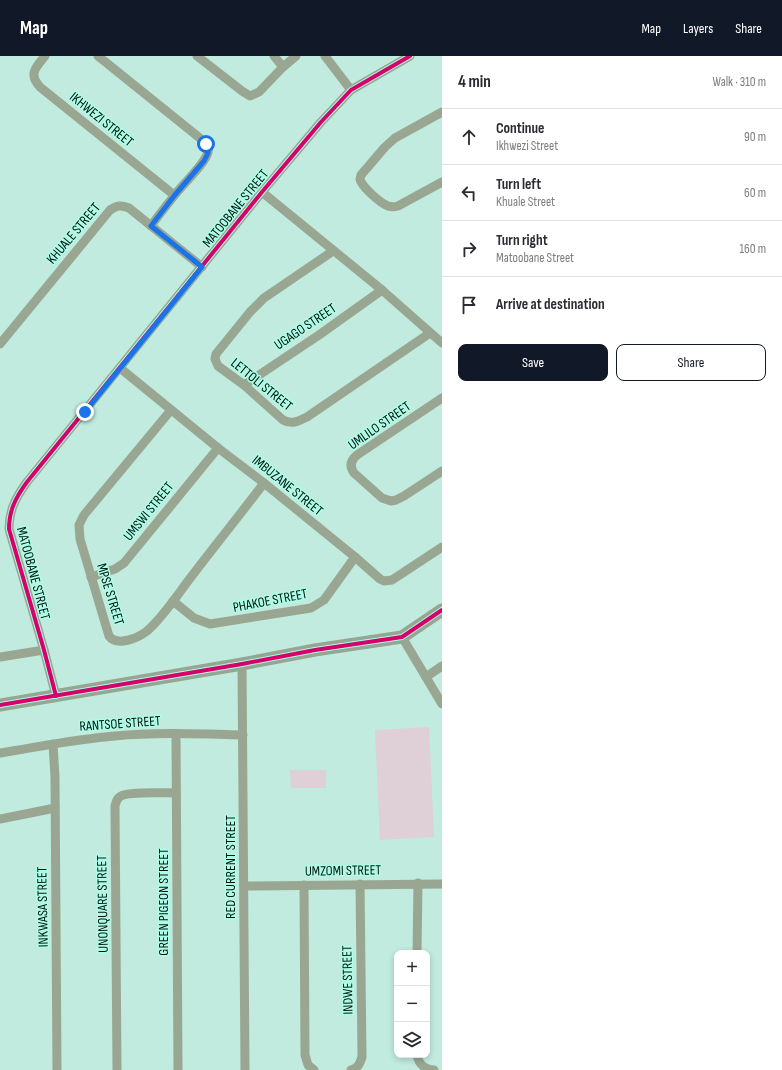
<!DOCTYPE html>
<html lang="en">
<head>
<meta charset="utf-8">
<style>
	:root { --surface:#fff; --page:#f2f2f3; --text:#2b2b33; --muted:#7c7c81; --line:#e1e1e2; --accent:#111827 }
	body { margin:0; font-family:"Sofia Sans Condensed",sans-serif; background:var(--page); color:var(--text) }
	.controls { position:absolute; right:12px; bottom:12px; display:grid; overflow:hidden; border-radius:8px; box-shadow:0 2px 6px #0003 }
	.controls button { width:36px; height:36px; display:grid; place-items:center; padding:0; border:0; border-bottom:1px solid var(--line); background:var(--surface); color:var(--text); font:20px sans-serif }
	.stop { position:absolute; width:12px; height:12px; margin:-9px; border:3px solid #1a73e8; border-radius:50%; background:#fff }
	.stop.end { background:#1a73e8; border-color:#fff; box-shadow:0 1px 4px #0008 }
	.list { margin:0; padding:0; list-style:none }
	h2 { display:flex; justify-content:space-between; align-items:center; height:52px; margin:0; padding:0 16px; font-size:17px }
	h2 small { font-size:13px; font-weight:400; color:var(--muted) }
	.list li { display:grid; grid-template-columns:26px 1fr auto; gap:12px; align-items:center; box-sizing:border-box; height:56px; padding:0 16px; border-top:1px solid var(--line) }
	.list b { display:block; font-size:15px; white-space:nowrap }
	.list p { margin:0; font-size:13px; white-space:nowrap; color:var(--muted) }
	.list em { font-size:13px; font-style:normal; color:var(--muted) }
	.actions { display:flex; gap:8px; padding:12px 16px }
	.actions a { flex:1; padding:9px 0; border:1px solid var(--accent); border-radius:8px; text-align:center; font-size:14px; color:var(--accent) }
	.actions .main { background:var(--accent); color:#fff }
	.icon { flex:none; width:22px; height:22px; fill:none; stroke:currentColor; stroke-width:2; stroke-linecap:round; stroke-linejoin:round }
	.map { position:relative; flex:none; width:442px; height:1014px; overflow:hidden }
	header { display:flex; align-items:center; gap:24px; box-sizing:border-box; height:56px; padding:0 20px; background:var(--accent); color:#fff }
	header strong { font-size:19px }
	nav { display:flex; gap:22px; margin-inline-start:auto; font-size:14px }
	main { display:flex }
	aside { flex:1; background:var(--surface) }
	.map>svg:first-child { display:block }
	.grass { fill:#dfcfd6 }
	.lines { fill:none; stroke-linecap:round; stroke-linejoin:round }
	.street { stroke:#99a792; stroke-width:9 }
	.secondary { stroke:#95a692; stroke-width:13 }
	.cycleway-casing { stroke:#aefde6; stroke-width:6 }
	.cycleway { stroke:#d6006c; stroke-width:4 }
	.route { stroke:#1a73e8; stroke-width:5 }
	.labels { text-anchor:middle; stroke-width:3; stroke-linejoin:round; paint-order:stroke }
	.street-label { font-size:14px; fill:#00140e; stroke:#aefde6 }
</style>
</head>
<body>
<header>
<strong>Map</strong>
<nav><a>Map</a><a>Layers</a><a>Share</a></nav>
</header>
<main>
<div class="map">
<svg width="442" height="1014" viewBox="0 0 442 1014">
	<rect width="100%" height="100%" fill="#c0ebde"/>
	<!-- grass -->
	<g class="grass">
		<path d="M 429,671 L 434,781 L 380,784 L 375,674 Z"/>
		<path d="M 290,714 L 326,714 L 326,732 L 291,732 Z"/>
	</g>
	<g class="lines">
		<!-- street -->
		<g class="street">
			<path d="M 45,0 C 36,11 28,18 40,31 L 174,139"/>
			<path d="M 98,0 L 201,83 C 205,87 209,91 208,96 C 206,107 181,130 174,140 C 166,150 158,160 151,170"/>
			<path d="M 197,0 L 242,35 L 250,40 L 259,36 L 283,11 L 296,0"/>
			<path d="M 274,0 L 283,11"/>
			<path d="M 325,0 L 351,34"/>
			<path d="M 442,56 L 395,82 L 385,91 L 361,119 L 360,123 C 361,130 380,147 388,150 C 391,151 394,151 398,150 L 442,126"/>
			<path d="M 262,136 L 382,234 L 442,287"/>
			<path d="M 333,195 L 264,242 L 250,256 L 216,298 L 215,303 L 218,310 L 244,329 L 283,364 C 292,369 299,365 307,361 L 430,277"/>
			<path d="M 0,288 L 110,154 C 117,149 121,149 129,152 L 202,211"/>
			<path d="M 120,312 L 218,392 L 264,427 L 355,501 L 380,523 L 384,525 L 392,524 L 442,491"/>
			<path d="M 244,329 L 319,279 L 382,234"/>
			<path d="M 442,342 L 357,399 C 351,404 349,410 354,417 L 382,442 L 391,445 L 396,444 L 404,440 L 442,415"/>
			<path d="M 171,354 L 84,459 L 79,469 L 80,483 L 109,580 C 117,591 138,582 147,575 C 162,562 176,541 188,525 C 213,492 239,460 264,427"/>
			<path d="M 91,521 L 115,513 L 124,507 L 218,392"/>
			<path d="M 173,545 L 194,562 L 210,568 L 311,552 L 324,544 L 355,501"/>
			<path d="M 402,581 L 442,648"/>
			<path d="M 0,601 L 44,594"/>
			<path d="M 242,608 L 245,1014"/>
			<path d="M 426,621 L 442,610"/>
			<path d="M 56,640 L 44,594 L 9,473 C 9,454 16,441 27,426 L 262,136 L 321,66 L 351,34 L 410,0"/>
			<path d="M 176,678 L 178,1014"/>
			<path d="M 53,688 L 55,721 L 57,1014"/>
			<path d="M 0,697 C 38,691 76,683 115,680 C 157,676 201,678 243,679"/>
			<path d="M 0,763 L 55,752"/>
			<path d="M 304,829 L 305,999 L 308,1009 L 314,1014"/>
			<path d="M 244,830 L 442,828"/>
			<path d="M 417,897 L 418,827"/>
			<path d="M 417,999 C 419,1009 424,1013 434,1014"/>
			<path d="M 117,1014 L 115,750 C 116,746 117,742 121,740 C 129,735 165,737 176,737"/>
			<path d="M 351,1014 C 358,1013 360,1007 362,1001 L 360,828"/>
		</g>
		<!-- secondary -->
		<path class="secondary" d="M 0,649 L 242,608 L 315,594 L 402,581 L 442,554"/>
		<!-- cycleway casing -->
		<g class="cycleway-casing">
			<g id="cycleway">
				<path d="M 56,640 L 44,594 L 9,473 C 9,454 16,441 27,426 L 262,136 L 321,66 L 351,34 L 410,0"/>
				<path d="M 0,649 L 242,608 L 315,594 L 402,581 L 442,554"/>
			</g>
		</g>
		<!-- cycleway -->
		<use href="#cycleway" class="cycleway"/>
	</g>
	<g class="lines">
		<!-- route -->
		<path class="route" d="M 85,356 L 202,211 L 151,170 L 174,140 L 204,105 L 208,97 L 206,88"/>
	</g>
	<g class="labels">
		<!-- street labels -->
		<g class="street-label">
			<text transform="translate(102 63) rotate(39)" y="5">IKHWEZI STREET</text>
			<text transform="translate(235 152) rotate(-51)" y="5">MATOOBANE STREET</text>
			<text transform="translate(73 177) rotate(-50)" y="5">KHUALE STREET</text>
			<text transform="translate(305 270) rotate(-34)" y="5">UGAGO STREET</text>
			<text transform="translate(262 328) rotate(39)" y="5">LETTOLI STREET</text>
			<text transform="translate(379 369) rotate(-35)" y="5">UMLILO STREET</text>
			<text transform="translate(288 429) rotate(39)" y="5">IMBUZANE STREET</text>
			<text transform="translate(148 455) rotate(-51)" y="5">UMSWI STREET</text>
			<text transform="translate(34 517) rotate(75)" y="5">MATOOBANE STREET</text>
			<text transform="translate(111 538) rotate(73)" y="5">MPSE STREET</text>
			<text transform="translate(270 544) rotate(-11)" y="5">PHAKOE STREET</text>
			<text transform="translate(120 667) rotate(-4)" y="5">RANTSOE STREET</text>
			<text transform="translate(230 811) rotate(-90)" y="5">RED CURRENT STREET</text>
			<text transform="translate(343 814) rotate(-1)" y="5">UMZOMI STREET</text>
			<text transform="translate(163 846) rotate(-90)" y="5">GREEN PIGEON STREET</text>
			<text transform="translate(102 848) rotate(-91)" y="5">UNONQUARE STREET</text>
			<text transform="translate(42 851) rotate(-91)" y="5">INKWASA STREET</text>
			<text transform="translate(347 924) rotate(-91)" y="5">INDWE STREET</text>
		</g>
	</g>
</svg>
<div class="controls">
<button>+</button>
<button>−</button>
<button><svg class="icon" aria-label="layers" viewBox="0 0 24 24"><path d="M12 4l9 5-9 5-9-5zM3 14l9 5 9-5"/></svg></button>
</div>
<div class="stop" style="left:206px;top:88px"></div>
<div class="stop end" style="left:85px;top:356px"></div>
</div>
<aside>
<h2>4 min<small>Walk · 310 m</small></h2>
<ul class="list">
<li><svg class="icon" aria-label="ahead" viewBox="0 0 24 24"><path d="M12 20V5M6 11l6-6 6 6"/></svg><div><b>Continue</b><p>Ikhwezi Street</p></div><em>90 m</em></li>
<li><svg class="icon" aria-label="left" viewBox="0 0 24 24"><path d="M17 20v-9H6M10 6l-5 5 5 5"/></svg><div><b>Turn left</b><p>Khuale Street</p></div><em>60 m</em></li>
<li><svg class="icon" aria-label="right" viewBox="0 0 24 24"><path d="M7 20v-9h11M14 6l5 5-5 5"/></svg><div><b>Turn right</b><p>Matoobane Street</p></div><em>160 m</em></li>
<li><svg class="icon" aria-label="arrive" viewBox="0 0 24 24"><path d="M6 21V4h12l-3 4 3 4H6"/></svg><div><b>Arrive at destination</b></div></li>
</ul>
<div class="actions"><a class="main">Save</a><a>Share</a></div>
</aside>
</main>
</body>
</html>
